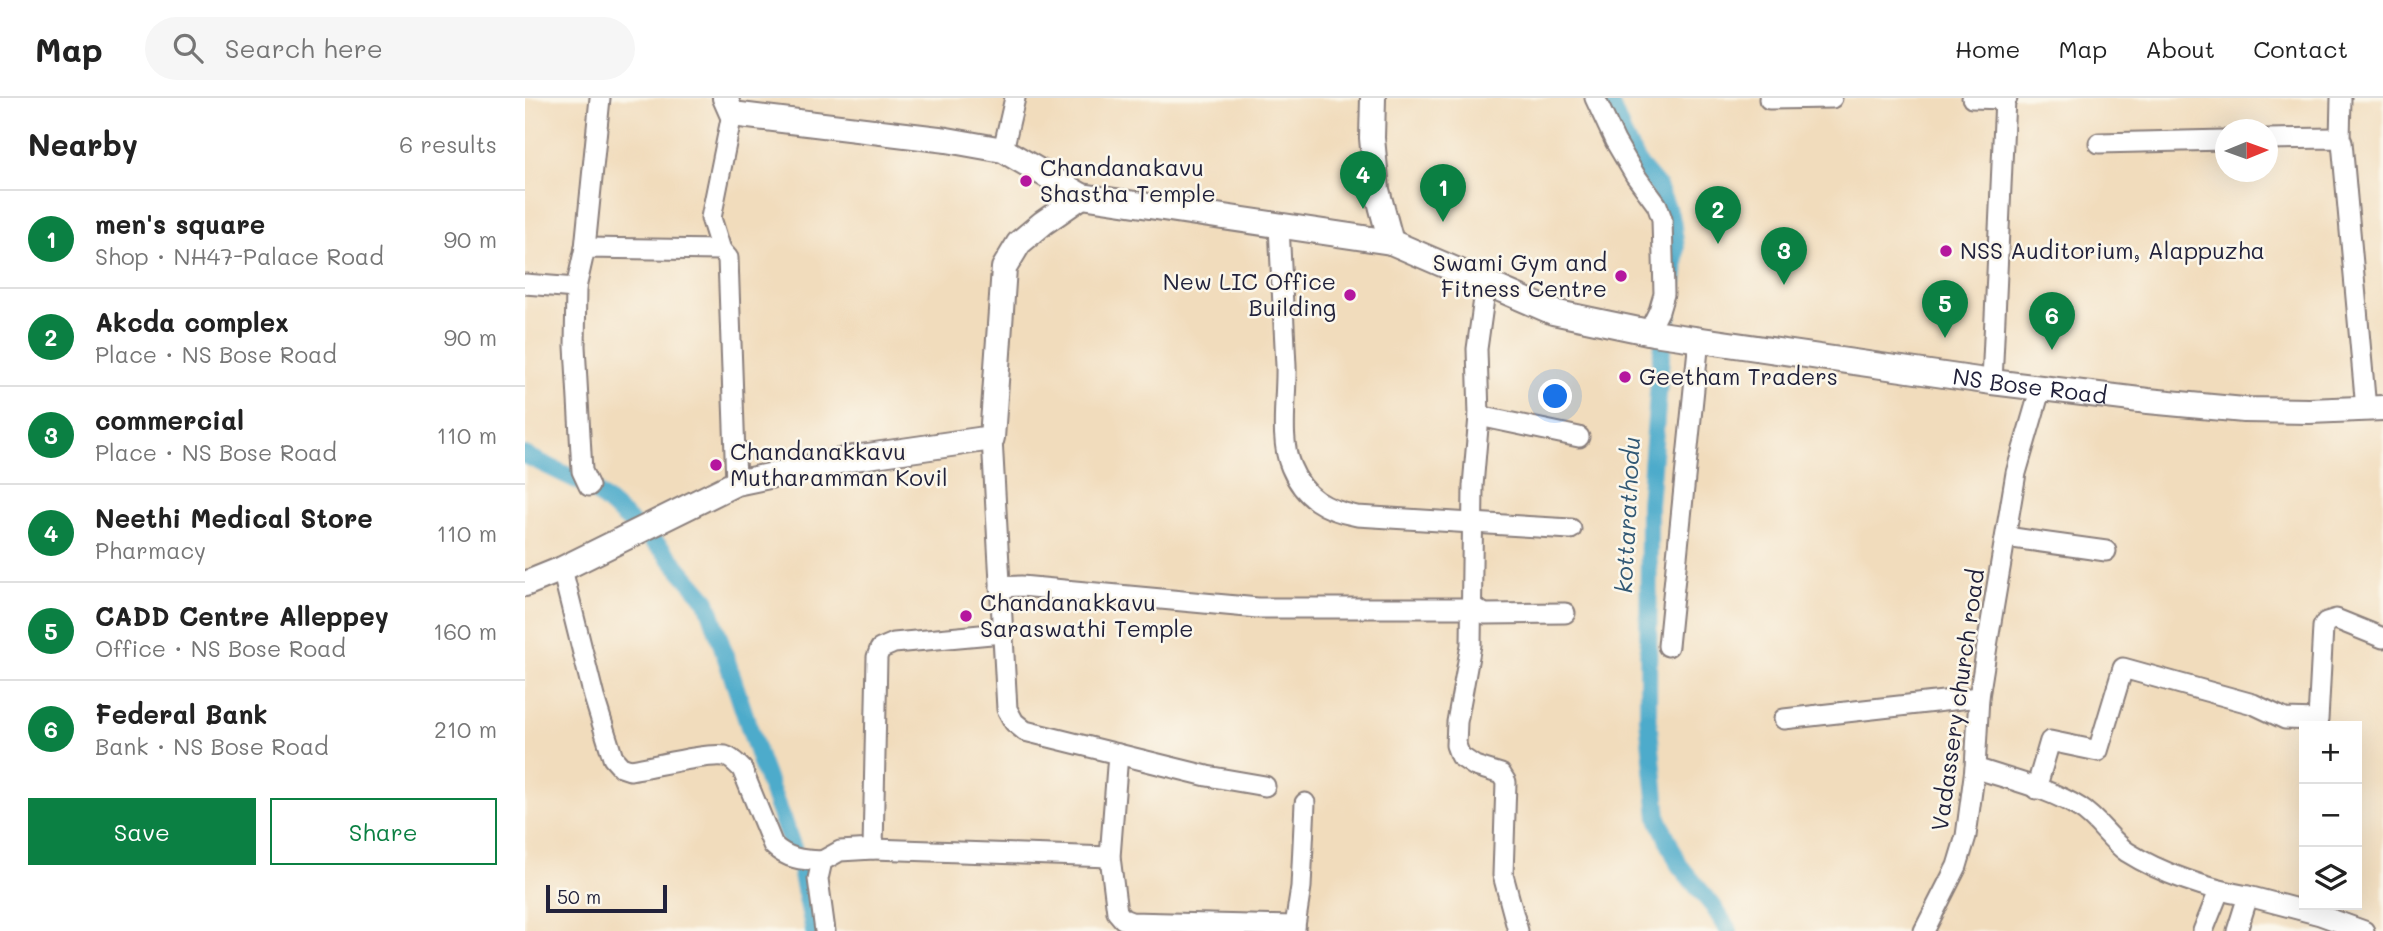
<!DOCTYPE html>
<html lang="en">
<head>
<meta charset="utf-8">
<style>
	:root { --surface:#fff; --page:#f6f6f6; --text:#222; --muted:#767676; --line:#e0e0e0; --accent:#0b8043 }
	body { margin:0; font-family:Mali,sans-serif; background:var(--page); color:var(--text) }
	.controls { position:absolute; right:21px; bottom:21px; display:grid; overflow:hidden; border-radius:0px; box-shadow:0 7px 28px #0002 }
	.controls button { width:63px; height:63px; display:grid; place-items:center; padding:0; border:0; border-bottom:2px solid var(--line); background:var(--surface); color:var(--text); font:35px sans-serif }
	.compass { position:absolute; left:1690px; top:21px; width:63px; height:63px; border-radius:50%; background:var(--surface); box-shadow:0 7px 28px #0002; rotate:89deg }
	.scale { position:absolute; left:21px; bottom:18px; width:121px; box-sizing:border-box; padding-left:7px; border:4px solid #22223b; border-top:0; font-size:19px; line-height:24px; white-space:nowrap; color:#22223b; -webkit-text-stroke:5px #fbf7ec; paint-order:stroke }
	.you { position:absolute; left:1031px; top:299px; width:24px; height:24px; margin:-18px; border:5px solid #fff; border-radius:50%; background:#1a73e8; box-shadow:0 0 0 10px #1a73e833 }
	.badge { display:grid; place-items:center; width:46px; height:46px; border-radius:50%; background:var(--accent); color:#fff; font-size:23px; font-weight:700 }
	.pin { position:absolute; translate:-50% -58px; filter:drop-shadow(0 2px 4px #0008) }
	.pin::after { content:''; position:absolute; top:37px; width:24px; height:21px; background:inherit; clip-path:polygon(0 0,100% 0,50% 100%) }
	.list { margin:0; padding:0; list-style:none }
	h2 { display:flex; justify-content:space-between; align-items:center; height:91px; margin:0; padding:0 28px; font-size:30px }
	h2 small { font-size:23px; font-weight:400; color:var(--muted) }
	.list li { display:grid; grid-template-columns:46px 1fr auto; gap:21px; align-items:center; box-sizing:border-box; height:98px; padding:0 28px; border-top:2px solid var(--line) }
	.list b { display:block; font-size:26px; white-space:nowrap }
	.list p { margin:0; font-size:23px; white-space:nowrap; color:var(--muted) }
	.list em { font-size:23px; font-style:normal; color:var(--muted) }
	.actions { display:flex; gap:14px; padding:21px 28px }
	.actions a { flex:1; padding:16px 0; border:2px solid var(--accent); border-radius:0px; text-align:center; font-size:24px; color:var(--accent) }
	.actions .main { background:var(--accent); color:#fff }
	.icon { flex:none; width:38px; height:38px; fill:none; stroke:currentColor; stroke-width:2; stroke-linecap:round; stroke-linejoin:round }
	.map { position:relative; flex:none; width:1858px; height:833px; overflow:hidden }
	header { display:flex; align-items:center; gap:42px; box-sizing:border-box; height:98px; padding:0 35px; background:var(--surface); border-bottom:2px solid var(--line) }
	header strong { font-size:33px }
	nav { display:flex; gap:38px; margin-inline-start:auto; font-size:24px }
	.search { width:490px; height:63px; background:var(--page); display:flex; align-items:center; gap:18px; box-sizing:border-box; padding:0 24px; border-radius:38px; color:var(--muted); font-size:26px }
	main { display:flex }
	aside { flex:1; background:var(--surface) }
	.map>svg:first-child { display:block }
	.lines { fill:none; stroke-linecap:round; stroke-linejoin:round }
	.canal { stroke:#4dabcb; stroke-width:18 }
	.minor-casing { stroke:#8a7f7c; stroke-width:23 }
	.major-casing { stroke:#8a7f7c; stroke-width:28 }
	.minor { stroke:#fff; stroke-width:19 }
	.major { stroke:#fff; stroke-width:24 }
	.poi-dot { fill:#b5179e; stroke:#fbf7ec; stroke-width:2.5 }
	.labels { text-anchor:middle; stroke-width:5; stroke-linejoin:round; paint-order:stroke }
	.poi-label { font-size:23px; fill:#22223b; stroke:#fbf7ec; text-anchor:start }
	.street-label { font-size:23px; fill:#22223b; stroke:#fbf7ec }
	.water-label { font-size:24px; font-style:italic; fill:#335975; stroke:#fbf7ec }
</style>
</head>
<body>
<header>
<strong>Map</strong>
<div class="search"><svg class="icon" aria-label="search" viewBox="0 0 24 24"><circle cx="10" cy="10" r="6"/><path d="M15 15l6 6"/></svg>Search here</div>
<nav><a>Home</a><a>Map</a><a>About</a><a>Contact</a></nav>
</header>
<main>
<aside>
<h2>Nearby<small>6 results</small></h2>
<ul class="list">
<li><span class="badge">1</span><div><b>men's square</b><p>Shop · NH47-Palace Road</p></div><em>90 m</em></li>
<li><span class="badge">2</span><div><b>Akcda complex</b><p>Place · NS Bose Road</p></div><em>90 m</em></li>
<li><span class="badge">3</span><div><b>commercial</b><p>Place · NS Bose Road</p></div><em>110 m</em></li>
<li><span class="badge">4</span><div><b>Neethi Medical Store</b><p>Pharmacy</p></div><em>110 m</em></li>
<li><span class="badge">5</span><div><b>CADD Centre Alleppey</b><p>Office · NS Bose Road</p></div><em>160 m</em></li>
<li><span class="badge">6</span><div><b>Federal Bank</b><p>Bank · NS Bose Road</p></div><em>210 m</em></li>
</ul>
<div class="actions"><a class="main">Save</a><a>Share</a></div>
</aside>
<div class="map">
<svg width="1858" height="833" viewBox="0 0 1858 833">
	<rect width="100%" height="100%" fill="#fbf7ec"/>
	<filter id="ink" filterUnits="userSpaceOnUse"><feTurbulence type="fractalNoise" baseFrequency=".0143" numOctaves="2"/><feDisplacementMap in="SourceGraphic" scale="14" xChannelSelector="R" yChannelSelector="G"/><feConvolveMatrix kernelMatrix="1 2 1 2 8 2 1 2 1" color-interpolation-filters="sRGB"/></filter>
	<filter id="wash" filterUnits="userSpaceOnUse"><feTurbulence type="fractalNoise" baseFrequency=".00686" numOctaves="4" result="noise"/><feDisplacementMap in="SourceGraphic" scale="28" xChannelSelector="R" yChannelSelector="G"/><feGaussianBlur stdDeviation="1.57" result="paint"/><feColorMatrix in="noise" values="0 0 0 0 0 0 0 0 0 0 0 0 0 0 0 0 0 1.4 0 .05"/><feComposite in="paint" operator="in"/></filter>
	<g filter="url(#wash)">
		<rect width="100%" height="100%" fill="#f1dcbc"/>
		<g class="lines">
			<!-- canal -->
			<g class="canal">
				<path d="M 1083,0 L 1101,44 L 1115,68 L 1133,89 L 1147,122 L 1151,150 L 1150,175 L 1136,259 L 1124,407 L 1123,620 L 1133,720 L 1154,767 L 1188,808 L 1204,833"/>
				<path d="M 0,357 L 64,388 L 138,452 L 182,503 L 236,665 L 268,750"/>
				<path d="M 276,772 L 289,833"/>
			</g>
		</g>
	</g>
	<g filter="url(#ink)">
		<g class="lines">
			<!-- minor casing -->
			<g class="minor-casing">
				<g id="minor">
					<path d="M 1070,0 L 1090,43 L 1110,77 L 1132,107 L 1137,121 L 1139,196 L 1134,213 L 1124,233"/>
					<path d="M 1447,0 L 1480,1"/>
					<path d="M 1244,1 L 1307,0"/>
					<path d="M 1742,41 L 1812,40 L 1817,44 L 1841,311"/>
					<path d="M 1815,41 L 1816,0"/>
					<path d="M 1574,45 L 1700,42"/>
					<path d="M 478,52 L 490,0"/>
					<path d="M 754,128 C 756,175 759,221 761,268 C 762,298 754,342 766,369 C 779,400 800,412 832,418 L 1046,431"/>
					<path d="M 60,150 L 75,0"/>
					<path d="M 196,152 L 186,120 L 207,16"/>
					<path d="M 0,186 L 51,190 L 60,150 L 196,152 L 203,160 L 211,385"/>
					<path d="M 961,186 L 952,251 L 954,318 L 948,388 L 946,547 L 932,624 L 931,647 L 935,658 L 950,668 L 976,676 L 981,684 L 978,777 L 993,833"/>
					<path d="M 51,190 L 50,248 L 57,373 L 64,388"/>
					<path d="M 1467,284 L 1480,1 L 1482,0"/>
					<path d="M 954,318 L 1054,339"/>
					<path d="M 467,340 L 482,611 L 489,624 L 500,633 L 593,656 L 585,759 L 592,814 L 598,821 L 606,824 L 770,828 L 770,833"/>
					<path d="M 1481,439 L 1581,453"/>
					<path d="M 37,471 L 69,599 L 88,660 L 96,669 L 105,672 C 128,669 179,655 200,658 C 207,660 212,666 217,671 L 248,747 C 262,761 277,762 297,763"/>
					<path d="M 475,489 L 496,488 L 733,510 L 946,510"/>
					<path d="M 946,508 L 960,516 L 1040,515"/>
					<path d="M 1143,548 L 1174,241"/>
					<path d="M 1259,621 L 1454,599"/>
					<path d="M 593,656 L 682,678 L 740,688"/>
					<path d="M 1450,670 C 1485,682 1524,690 1555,710 C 1573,721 1585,742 1602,754 C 1637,776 1683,791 1723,798 L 1712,833"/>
					<path d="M 1511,691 L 1525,643 L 1573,653 L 1598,570 L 1728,606 L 1760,621 L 1793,622 L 1798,529 L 1801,524 L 1811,521 L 1858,540"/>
					<path d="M 348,751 L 585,759"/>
					<path d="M 1723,798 L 1795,817 L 1839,833"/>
					<path d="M 770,828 L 776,789 L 780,705"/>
					<path d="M 300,833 L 293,781 L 297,763 L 315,753 L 348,751 L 352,559 L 355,551 L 369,545 L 477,535"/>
					<path d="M 1399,833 L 1432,768 L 1441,738 L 1450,670 L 1454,599 L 1463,542 L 1491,375 L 1516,289"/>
					<path d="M 1678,833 L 1694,793"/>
				</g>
			</g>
			<!-- major casing -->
			<g class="major-casing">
				<g id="major">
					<path id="s1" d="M 200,0 L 207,16 L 422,42 L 478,52 L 557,98 L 866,144 L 1028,214 L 1128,235 L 1467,284 L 1623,303 L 1719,312 L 1784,313 L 1858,310"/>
					<path d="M 848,0 L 847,40 L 852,92 L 866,144"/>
					<path d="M 0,486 L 37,471 L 211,385 L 329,360 L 467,340 L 479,170 L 494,145 L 518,125 L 557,98"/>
				</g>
			</g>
			<!-- minor -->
			<use href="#minor" class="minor"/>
			<!-- major -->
			<use href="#major" class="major"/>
		</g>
	</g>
	<!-- markers -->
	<g class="poi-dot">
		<circle cx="501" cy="83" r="7"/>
		<circle cx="1421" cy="153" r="7"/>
		<circle cx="1096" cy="178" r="7"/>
		<circle cx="825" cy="197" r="7"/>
		<circle cx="1100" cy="279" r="7"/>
		<circle cx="191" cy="367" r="7"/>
		<circle cx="441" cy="518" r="7"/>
	</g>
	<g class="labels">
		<!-- poi labels -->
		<g class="poi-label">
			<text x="515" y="78">Chandanakavu<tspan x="515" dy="26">Shastha Temple</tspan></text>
			<text x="1435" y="161">NSS Auditorium, Alappuzha</text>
			<text x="1082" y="173" text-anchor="end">Swami Gym and<tspan x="1082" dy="26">Fitness Centre</tspan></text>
			<text x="811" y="192" text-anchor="end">New LIC Office<tspan x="811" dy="26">Building</tspan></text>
			<text x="1114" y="287">Geetham Traders</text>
			<text x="205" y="362">Chandanakkavu<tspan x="205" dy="26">Mutharamman Kovil</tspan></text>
			<text x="455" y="513">Chandanakkavu<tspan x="455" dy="26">Saraswathi Temple</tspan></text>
		</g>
		<!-- street labels -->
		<g class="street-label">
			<text dy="8" stroke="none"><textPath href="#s1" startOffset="1354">NS Bose Road</textPath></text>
			<text transform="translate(1433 602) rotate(-82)" y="8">Vadassery church road</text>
		</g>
		<!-- water labels -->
		<g class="water-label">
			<text transform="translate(1103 417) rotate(-87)" y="8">kottarathodu</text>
		</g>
	</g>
</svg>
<div class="controls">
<button>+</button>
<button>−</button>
<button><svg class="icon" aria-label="layers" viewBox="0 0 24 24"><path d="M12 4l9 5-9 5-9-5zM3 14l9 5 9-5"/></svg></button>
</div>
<svg class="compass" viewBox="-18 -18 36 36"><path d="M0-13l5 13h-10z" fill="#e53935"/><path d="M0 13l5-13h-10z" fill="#767676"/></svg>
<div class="scale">50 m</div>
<div class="you"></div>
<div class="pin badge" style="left:918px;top:124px">1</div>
<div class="pin badge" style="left:1193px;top:146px">2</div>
<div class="pin badge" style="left:1259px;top:187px">3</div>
<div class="pin badge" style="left:838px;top:111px">4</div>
<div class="pin badge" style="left:1420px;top:240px">5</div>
<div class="pin badge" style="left:1527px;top:252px">6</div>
</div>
</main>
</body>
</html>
